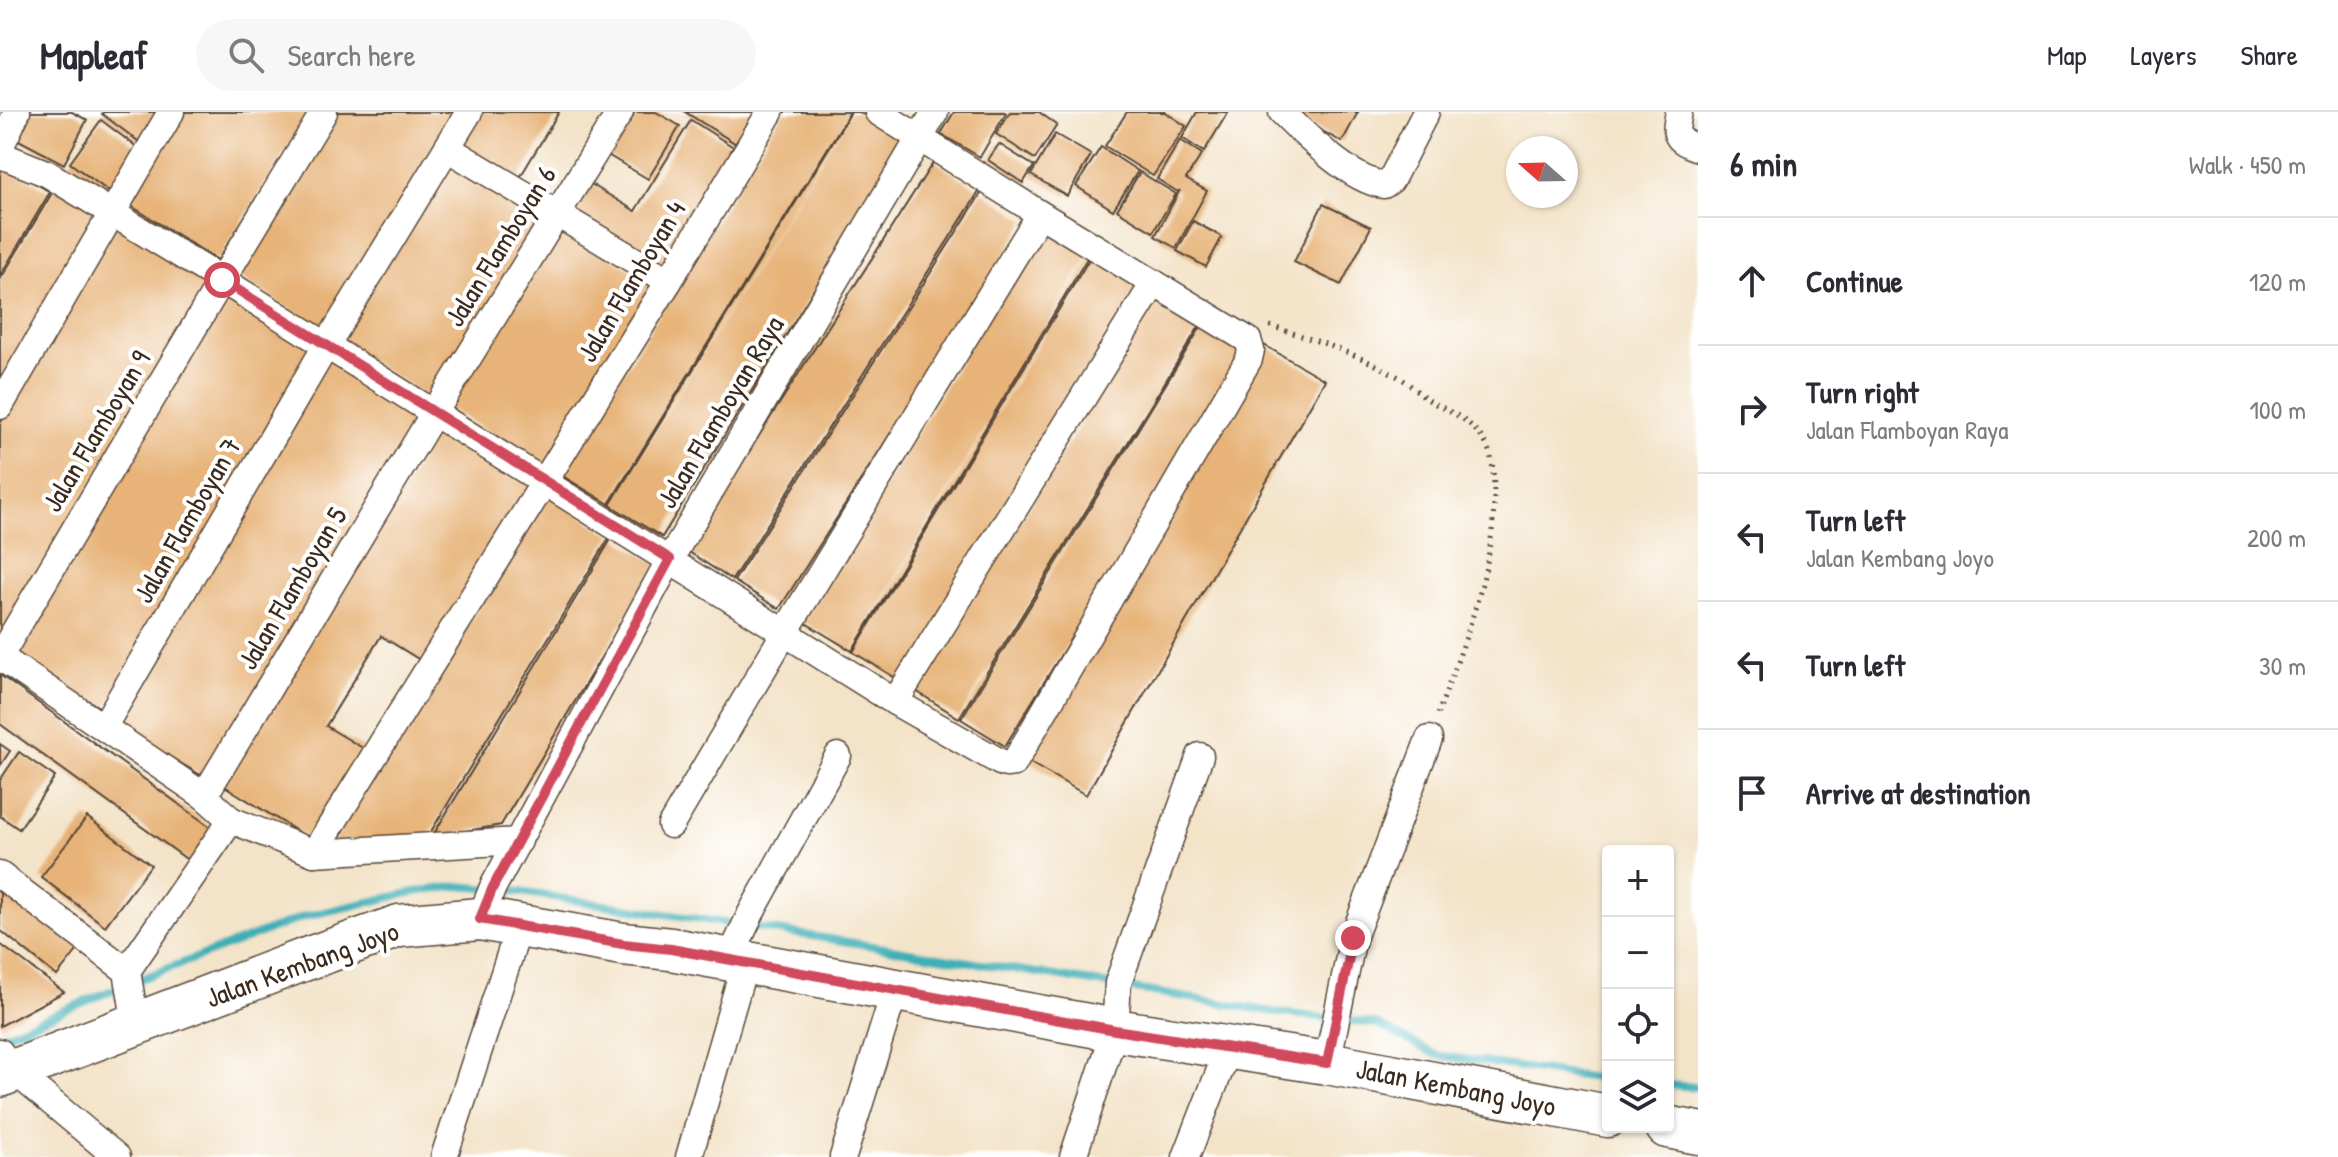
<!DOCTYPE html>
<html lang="en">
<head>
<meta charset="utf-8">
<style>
	:root { --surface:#fff; --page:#f7f7f7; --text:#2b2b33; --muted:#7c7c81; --line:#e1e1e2 }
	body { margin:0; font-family:"Patrick Hand",sans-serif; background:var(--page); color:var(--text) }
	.controls { position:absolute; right:24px; bottom:24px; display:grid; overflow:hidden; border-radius:8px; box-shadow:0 2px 6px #0004 }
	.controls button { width:72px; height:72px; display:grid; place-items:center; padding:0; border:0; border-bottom:2px solid var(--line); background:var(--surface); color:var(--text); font:40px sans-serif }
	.compass { position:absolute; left:1506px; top:24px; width:72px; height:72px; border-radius:50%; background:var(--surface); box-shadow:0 2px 6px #0004; rotate:290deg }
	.stop { position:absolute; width:24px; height:24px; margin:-18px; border:6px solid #d1495b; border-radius:50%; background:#fff }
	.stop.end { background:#d1495b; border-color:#fff; box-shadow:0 2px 8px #0008 }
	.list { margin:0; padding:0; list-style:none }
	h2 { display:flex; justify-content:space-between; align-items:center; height:104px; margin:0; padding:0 32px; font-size:34px }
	h2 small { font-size:26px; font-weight:400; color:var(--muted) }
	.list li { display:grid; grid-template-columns:52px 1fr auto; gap:24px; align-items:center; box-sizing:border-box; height:128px; padding:0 32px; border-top:2px solid var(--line) }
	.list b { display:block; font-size:30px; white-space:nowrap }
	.list p { margin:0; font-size:26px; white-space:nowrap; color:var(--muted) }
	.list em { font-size:26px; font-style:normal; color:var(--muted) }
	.icon { flex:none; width:44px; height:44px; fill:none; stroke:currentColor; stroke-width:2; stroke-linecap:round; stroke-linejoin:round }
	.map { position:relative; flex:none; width:1698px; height:1045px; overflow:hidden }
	header { display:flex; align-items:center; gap:48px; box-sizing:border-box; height:112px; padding:0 40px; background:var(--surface); border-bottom:2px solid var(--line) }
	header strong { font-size:38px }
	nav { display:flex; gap:44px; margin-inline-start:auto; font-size:28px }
	.search { width:560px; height:72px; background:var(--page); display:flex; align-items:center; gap:20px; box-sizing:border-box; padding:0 28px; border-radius:44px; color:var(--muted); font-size:30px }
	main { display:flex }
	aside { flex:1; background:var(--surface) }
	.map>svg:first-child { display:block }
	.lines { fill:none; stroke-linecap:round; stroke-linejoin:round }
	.stream { stroke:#3eafb7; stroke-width:8 }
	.building { fill:#e7b378 }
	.minor-casing { stroke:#574638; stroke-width:29 }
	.primary-casing { stroke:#574638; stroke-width:45 }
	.path { stroke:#574638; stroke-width:5; stroke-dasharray:2 6; stroke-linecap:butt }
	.minor { stroke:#fff; stroke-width:26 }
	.primary { stroke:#fff; stroke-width:42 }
	.route { stroke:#d1495b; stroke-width:10 }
	.labels { text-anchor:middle; stroke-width:8; stroke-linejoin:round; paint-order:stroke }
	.street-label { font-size:28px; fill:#3b2a1e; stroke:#fff }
</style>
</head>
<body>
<header>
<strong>Mapleaf</strong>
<div class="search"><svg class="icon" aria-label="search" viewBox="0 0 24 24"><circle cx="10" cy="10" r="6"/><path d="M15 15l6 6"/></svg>Search here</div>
<nav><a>Map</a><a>Layers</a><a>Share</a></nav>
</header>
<main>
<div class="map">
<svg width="1698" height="1045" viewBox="0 0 1698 1045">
	<rect width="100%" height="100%" fill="#fff"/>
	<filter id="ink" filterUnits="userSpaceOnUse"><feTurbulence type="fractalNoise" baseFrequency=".0125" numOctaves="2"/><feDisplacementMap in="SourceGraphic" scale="16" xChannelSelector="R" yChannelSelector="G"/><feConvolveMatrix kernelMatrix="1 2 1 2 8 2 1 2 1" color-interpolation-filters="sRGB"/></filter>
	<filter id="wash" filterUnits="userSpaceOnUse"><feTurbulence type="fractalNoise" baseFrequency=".006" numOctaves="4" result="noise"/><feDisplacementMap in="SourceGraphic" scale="32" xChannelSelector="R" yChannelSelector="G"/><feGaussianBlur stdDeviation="1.8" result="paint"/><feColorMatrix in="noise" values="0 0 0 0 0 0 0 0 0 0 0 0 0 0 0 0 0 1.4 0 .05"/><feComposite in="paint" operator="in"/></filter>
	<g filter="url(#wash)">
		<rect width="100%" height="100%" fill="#f3e3c8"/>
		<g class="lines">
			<!-- stream -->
			<g class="stream">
				<path d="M 0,925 L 127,872 L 306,804 L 414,780 L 458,774 L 507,778 L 818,825 L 1281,901 L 1377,912 L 1436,943 L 1608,968"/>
				<path d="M 1668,973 L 1698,975"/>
			</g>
		</g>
		<g id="blocks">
			<!-- building -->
			<g class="building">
				<path d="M 24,0 L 72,0 L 87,8 L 64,52 L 11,24 Z"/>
				<path d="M 103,0 L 165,0 L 142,32 L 102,2 Z"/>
				<path d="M 184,0 L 310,0 L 218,148 L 128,92 Z"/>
				<path d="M 333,0 L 462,0 L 326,220 L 233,161 Z"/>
				<path d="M 476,0 L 559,0 L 519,67 L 458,31 Z"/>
				<path d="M 632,0 L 656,0 L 680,14 L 648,67 L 606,42 Z"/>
				<path d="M 685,0 L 758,0 L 738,33 Z"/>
				<path d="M 783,0 L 850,0 L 609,392 L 561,363 Z"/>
				<path d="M 851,0 L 859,0 L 905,29 L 662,425 L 610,393 Z"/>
				<path d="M 954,0 L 1004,0 L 1006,1 L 980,45 L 941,22 Z"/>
				<path d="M 1010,0 L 1039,0 L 1057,13 L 1035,47 L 996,22 Z"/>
				<path d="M 1127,0 L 1165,0 L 1186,14 L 1153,64 L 1105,34 Z"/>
				<path d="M 1197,0 L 1228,0 L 1204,40 L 1182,26 Z"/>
				<path d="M 1302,0 L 1358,0 L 1342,30 L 1299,6 Z"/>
				<path d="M 101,8 L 142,39 L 111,81 L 70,51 Z"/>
				<path d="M 691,8 L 735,36 L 662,155 L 573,100 L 591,72 L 635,99 Z"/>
				<path d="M 1055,22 L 1091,43 L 1067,84 L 1031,63 Z"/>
				<path d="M 1180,28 L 1202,42 L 1186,67 L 1207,79 L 1176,136 L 1155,124 L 1180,78 L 1178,80 L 1157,67 Z"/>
				<path d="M 999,32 L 1034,54 L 1023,71 L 988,48 Z"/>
				<path d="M 1101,35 L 1138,59 L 1113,98 L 1076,74 Z"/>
				<path d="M 451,45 L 548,105 L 435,289 L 338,229 Z"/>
				<path d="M 934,49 L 980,78 L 732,468 L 686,438 Z"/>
				<path d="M 4,53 L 50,80 L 0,164 L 0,60 Z"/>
				<path d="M 1140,60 L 1176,82 L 1153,120 L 1117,98 Z"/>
				<path d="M 58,71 L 108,102 L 0,284 L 0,168 Z"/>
				<path d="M 982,80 L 1026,108 L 779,497 L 734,469 Z"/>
				<path d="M 1323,92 L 1371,115 L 1341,173 L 1294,150 Z"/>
				<path d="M 1193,109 L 1222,125 L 1206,155 L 1177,139 Z"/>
				<path d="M 116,113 L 212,169 L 0,523 L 0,312 Z"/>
				<path d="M 1042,113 L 1089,143 L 852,539 L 804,510 Z"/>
				<path d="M 560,114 L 657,174 L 545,355 L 448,295 Z"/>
				<path d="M 1091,144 L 1142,174 L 904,571 L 853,540 Z"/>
				<path d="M 227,179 L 320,235 L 104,598 L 11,542 Z"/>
				<path d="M 1158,186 L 1200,213 L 959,606 L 916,579 Z"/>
				<path d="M 1202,213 L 1246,241 L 1005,634 L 961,607 Z"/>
				<path d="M 1264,233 L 1325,268 L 1086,683 L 1025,648 Z"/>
				<path d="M 330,246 L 426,304 L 209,668 L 113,611 Z"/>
				<path d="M 441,314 L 535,371 L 425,551 L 381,524 L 326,614 L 371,641 L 316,731 L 223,673 Z"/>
				<path d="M 548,384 L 611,423 L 427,726 L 333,730 Z"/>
				<path d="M 613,424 L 657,452 L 501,713 L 432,725 Z"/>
				<path d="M 0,563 L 216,719 L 192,751 L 0,612 Z"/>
				<path d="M 0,632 L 10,639 L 0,654 Z"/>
				<path d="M 19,640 L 55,665 L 19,717 L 0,704 L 0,668 Z"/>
				<path d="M 87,705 L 151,753 L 105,814 L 41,765 Z"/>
				<path d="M 5,775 L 80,835 L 57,864 L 0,818 L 0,781 Z"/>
				<path d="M 0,832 L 64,880 L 0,914 Z"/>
			</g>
		</g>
	</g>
	<g filter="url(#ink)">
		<use href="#blocks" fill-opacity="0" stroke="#574638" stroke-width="2"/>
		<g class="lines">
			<!-- minor casing -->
			<g class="minor-casing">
				<g id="minor">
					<path d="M 1282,0 C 1305,23 1351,69 1384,73 L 1391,68 L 1426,0"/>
					<path d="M 1679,0 C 1674,24 1675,27 1698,36"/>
					<path d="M 0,36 L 17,0"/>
					<path d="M 447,36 L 669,169"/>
					<path d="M 0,44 L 6,45 L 48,62 L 222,168 L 895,590 L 1000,650 L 1006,652 L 1014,651 L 1249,247 L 1251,238 L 1248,228 L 1040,102 L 878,0"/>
					<path d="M 0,294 L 171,0"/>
					<path d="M 0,544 L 222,168 L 324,0"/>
					<path d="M 0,545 L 204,684 L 231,708 L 314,741 L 519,729"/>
					<path d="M 895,590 L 1154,171"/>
					<path d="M 104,614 L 326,234 L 469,0"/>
					<path d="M 204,684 L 434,301 L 620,0"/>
					<path d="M 671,713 L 785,520 L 1040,102"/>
					<path d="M 314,741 L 669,169 L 770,0"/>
					<path d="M 0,763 L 127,859 L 136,913"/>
					<path d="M 480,807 L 493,775 L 670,447 L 935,0"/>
					<path d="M 729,848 L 751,801 L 838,644"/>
					<path d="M 127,859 L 231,708"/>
					<path d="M 0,940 L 13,958 L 117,1045"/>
					<path d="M 1327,951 L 1353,826 L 1429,627"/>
					<path d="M 444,1045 L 519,815"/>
					<path d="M 689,1045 L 745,851"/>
					<path d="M 843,1045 L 895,878"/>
					<path d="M 1073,1045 L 1115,918 L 1118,871 L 1200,644"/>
					<path d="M 1186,1045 L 1229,935"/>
				</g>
			</g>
			<!-- primary casing -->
			<g class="primary-casing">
				<g id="primary">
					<path d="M 0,964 L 298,850 L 399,814 L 480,807 L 623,832 L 671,837 L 1115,918 L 1327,951 L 1608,1004"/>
					<path d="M 1667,1015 L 1698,1021"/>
				</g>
			</g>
			<!-- path -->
			<path class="path" d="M 1270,214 C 1316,228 1365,244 1405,269 C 1412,274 1418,280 1424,285 C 1450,302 1468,303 1486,332 C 1493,345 1494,365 1494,380 C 1495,458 1464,530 1438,602"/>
			<!-- minor -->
			<use href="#minor" class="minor"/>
			<!-- primary -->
			<use href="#primary" class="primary"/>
		</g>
	</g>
	<g class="lines" filter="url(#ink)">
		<!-- route -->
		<path class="route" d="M 222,168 L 670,447 L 493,775 L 480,807 L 623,832 L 671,837 L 1115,918 L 1327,951 L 1353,826"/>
	</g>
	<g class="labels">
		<!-- street labels -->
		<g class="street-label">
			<text transform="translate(500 134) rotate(-58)" y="10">Jalan Flamboyan 6</text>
			<text transform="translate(631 169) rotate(-59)" y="10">Jalan Flamboyan 4</text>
			<text transform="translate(720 300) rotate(-59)" y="10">Jalan Flamboyan Raya</text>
			<text transform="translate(96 319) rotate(-59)" y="10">Jalan Flamboyan 9</text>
			<text transform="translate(187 408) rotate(-60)" y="10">Jalan Flamboyan 7</text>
			<text transform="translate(292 476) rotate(-59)" y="10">Jalan Flamboyan 5</text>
			<text transform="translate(302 852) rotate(-20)" y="10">Jalan Kembang Joyo</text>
			<text transform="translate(1456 975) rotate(11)" y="10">Jalan Kembang Joyo</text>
		</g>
	</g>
</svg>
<div class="controls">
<button>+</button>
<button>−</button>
<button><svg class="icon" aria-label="locate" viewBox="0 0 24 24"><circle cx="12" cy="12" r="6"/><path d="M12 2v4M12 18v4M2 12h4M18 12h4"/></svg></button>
<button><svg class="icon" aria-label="layers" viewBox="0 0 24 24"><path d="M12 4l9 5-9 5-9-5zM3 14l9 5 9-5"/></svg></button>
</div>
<svg class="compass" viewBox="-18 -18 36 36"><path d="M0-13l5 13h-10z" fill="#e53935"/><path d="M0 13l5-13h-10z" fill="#7c7c81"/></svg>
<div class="stop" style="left:222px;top:168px"></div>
<div class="stop end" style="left:1353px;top:826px"></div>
</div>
<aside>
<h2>6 min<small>Walk · 450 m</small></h2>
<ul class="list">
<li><svg class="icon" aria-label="ahead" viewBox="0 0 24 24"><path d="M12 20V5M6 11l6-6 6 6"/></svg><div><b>Continue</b></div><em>120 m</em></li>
<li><svg class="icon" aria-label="right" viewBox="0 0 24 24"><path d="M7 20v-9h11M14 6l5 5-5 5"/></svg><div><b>Turn right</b><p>Jalan Flamboyan Raya</p></div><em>100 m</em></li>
<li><svg class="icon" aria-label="left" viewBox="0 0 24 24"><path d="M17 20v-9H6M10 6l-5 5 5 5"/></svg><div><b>Turn left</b><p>Jalan Kembang Joyo</p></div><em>200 m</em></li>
<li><svg class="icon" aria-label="left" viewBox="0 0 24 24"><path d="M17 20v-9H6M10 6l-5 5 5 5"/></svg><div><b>Turn left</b></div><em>30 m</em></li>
<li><svg class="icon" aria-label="arrive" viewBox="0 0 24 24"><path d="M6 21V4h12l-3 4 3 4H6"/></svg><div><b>Arrive at destination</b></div></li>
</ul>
</aside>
</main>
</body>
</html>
